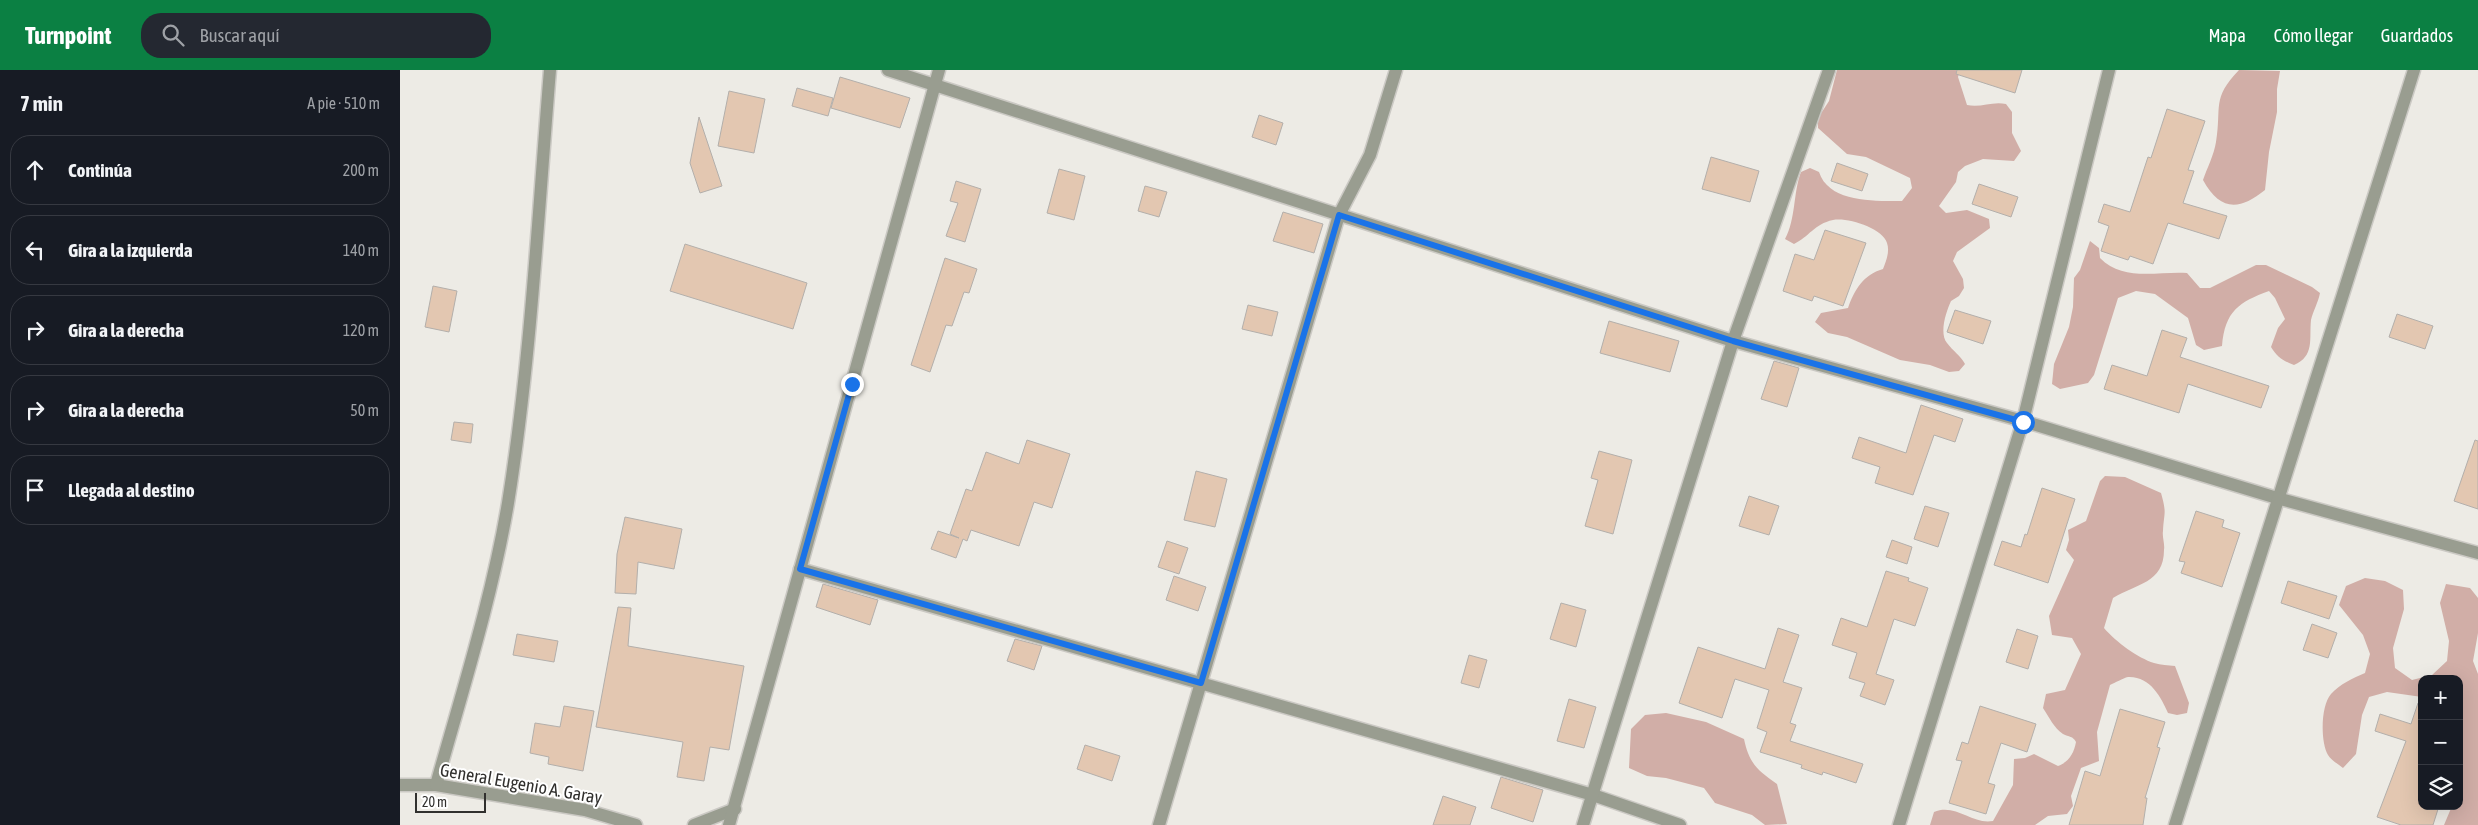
<!DOCTYPE html>
<html lang="es">
<head>
<meta charset="utf-8">
<style>
	:root { --surface:#171b24; --page:#242831; --text:#f1f3f6; --muted:#9ea1a6; --line:#363941; --accent:#0b8043 }
	body { margin:0; font-family:"Asap Condensed",sans-serif; background:var(--page); color:var(--text) }
	.controls { position:absolute; right:15px; bottom:15px; display:grid; overflow:hidden; border-radius:10px; box-shadow:0 5px 20px #0002 }
	.controls button { width:45px; height:45px; display:grid; place-items:center; padding:0; border:0; border-bottom:1px solid var(--line); background:var(--surface); color:var(--text); font:25px sans-serif }
	.scale { position:absolute; left:15px; bottom:12px; width:71px; box-sizing:border-box; padding-left:5px; border:2px solid #31302e; border-top:0; font-size:14px; line-height:18px; white-space:nowrap; color:#31302e; -webkit-text-stroke:4px #fff; paint-order:stroke }
	.stop { position:absolute; width:15px; height:15px; margin:-11px; border:4px solid #1a73e8; border-radius:50%; background:#fff }
	.stop.end { background:#1a73e8; border-color:#fff; box-shadow:0 1px 5px #0008 }
	.list { margin:0; padding:0; list-style:none }
	h2 { display:flex; justify-content:space-between; align-items:center; height:65px; margin:0; padding:0 20px; font-size:21px }
	h2 small { font-size:16px; font-weight:400; color:var(--muted) }
	.list li { display:grid; grid-template-columns:32px 1fr auto; gap:15px; align-items:center; box-sizing:border-box; height:70px; margin:0 10px 10px; padding:0 10px; border:1px solid var(--line); border-radius:20px }
	.list b { display:block; font-size:19px; white-space:nowrap }
	.list em { font-size:16px; font-style:normal; color:var(--muted) }
	.icon { flex:none; width:28px; height:28px; fill:none; stroke:currentColor; stroke-width:2; stroke-linecap:round; stroke-linejoin:round }
	.map { position:relative; flex:none; width:2078px; height:755px; overflow:hidden }
	header { display:flex; align-items:center; gap:30px; box-sizing:border-box; height:70px; padding:0 25px; background:var(--accent); color:#fff }
	header strong { font-size:24px }
	nav { display:flex; gap:28px; margin-inline-start:auto; font-size:18px }
	.search { width:350px; height:45px; background:var(--page); display:flex; align-items:center; gap:12px; box-sizing:border-box; padding:0 18px; border-radius:20px; color:var(--muted); font-size:19px }
	main { display:flex }
	aside { flex:1; background:var(--surface) }
	.map>svg:first-child { display:block }
	.forest { fill:#d1aea7 }
	.building { fill:#e3c7b1; stroke:#b3afab }
	.lines { fill:none; stroke-linecap:round; stroke-linejoin:round }
	.minor-casing { stroke:#cbc9c4; stroke-width:15 }
	.minor { stroke:#999d90; stroke-width:12 }
	.route { stroke:#1a73e8; stroke-width:6 }
	.labels { text-anchor:middle; stroke-width:4; stroke-linejoin:round; paint-order:stroke }
	.street-label { font-size:18px; fill:#31302e; stroke:#fff }
</style>
</head>
<body>
<header>
<strong>Turnpoint</strong>
<div class="search"><svg class="icon" aria-label="search" viewBox="0 0 24 24"><circle cx="10" cy="10" r="6"/><path d="M15 15l6 6"/></svg>Buscar aquí</div>
<nav><a>Mapa</a><a>Cómo llegar</a><a>Guardados</a></nav>
</header>
<main>
<aside>
<h2>7 min<small>A pie · 510 m</small></h2>
<ul class="list">
<li><svg class="icon" aria-label="ahead" viewBox="0 0 24 24"><path d="M12 20V5M6 11l6-6 6 6"/></svg><div><b>Continúa</b></div><em>200 m</em></li>
<li><svg class="icon" aria-label="left" viewBox="0 0 24 24"><path d="M17 20v-9H6M10 6l-5 5 5 5"/></svg><div><b>Gira a la izquierda</b></div><em>140 m</em></li>
<li><svg class="icon" aria-label="right" viewBox="0 0 24 24"><path d="M7 20v-9h11M14 6l5 5-5 5"/></svg><div><b>Gira a la derecha</b></div><em>120 m</em></li>
<li><svg class="icon" aria-label="right" viewBox="0 0 24 24"><path d="M7 20v-9h11M14 6l5 5-5 5"/></svg><div><b>Gira a la derecha</b></div><em>50 m</em></li>
<li><svg class="icon" aria-label="arrive" viewBox="0 0 24 24"><path d="M6 21V4h12l-3 4 3 4H6"/></svg><div><b>Llegada al destino</b></div></li>
</ul>
</aside>
<div class="map">
<svg width="2078" height="755" viewBox="0 0 2078 755">
	<rect width="100%" height="100%" fill="#edebe5"/>
	<!-- forest -->
	<g class="forest">
		<path d="M 1437,0 L 1560,0 L 1558,7 L 1567,35 C 1581,38 1592,31 1606,34 L 1612,42 L 1612,63 L 1621,81 L 1614,91 L 1583,89 L 1565,96 L 1558,102 L 1556,112 L 1539,136 L 1546,143 L 1567,140 L 1589,149 L 1590,158 L 1557,182 L 1553,191 L 1563,209 L 1564,218 L 1559,226 L 1551,231 C 1546,242 1539,263 1547,273 C 1553,281 1560,285 1565,294 L 1559,301 L 1549,302 L 1530,295 L 1500,290 L 1447,267 L 1428,263 L 1415,252 L 1421,243 L 1448,238 C 1455,219 1463,205 1483,199 C 1486,191 1490,182 1487,173 C 1483,158 1447,147 1433,150 C 1414,154 1409,167 1394,174 L 1385,169 C 1396,149 1393,123 1401,102 L 1410,98 L 1419,102 C 1429,133 1475,131 1502,131 L 1512,118 L 1510,108 L 1466,87 L 1447,84 L 1418,58 L 1418,48 L 1429,31 Z"/>
		<path d="M 1839,0 L 1880,1 L 1877,19 L 1877,42 L 1869,82 L 1865,120 C 1839,141 1820,141 1803,110 C 1807,98 1814,85 1816,72 C 1822,37 1811,29 1839,0 Z"/>
		<path d="M 1690,171 L 1699,178 L 1700,188 C 1723,212 1758,201 1787,203 L 1800,218 L 1810,218 L 1856,195 L 1866,195 L 1912,217 L 1920,223 C 1918,233 1913,241 1911,250 C 1909,269 1915,286 1894,295 C 1883,291 1877,287 1871,277 L 1878,258 L 1885,249 L 1875,228 L 1869,221 C 1839,232 1825,241 1822,276 L 1804,280 L 1796,275 L 1788,248 L 1755,224 L 1736,221 L 1718,228 L 1694,305 L 1688,313 L 1660,319 L 1652,314 L 1654,294 L 1669,257 L 1673,237 L 1674,208 L 1680,200 Z"/>
		<path d="M 1705,406 L 1725,407 L 1761,423 C 1767,444 1764,442 1763,461 C 1762,467 1765,474 1764,480 C 1764,513 1736,514 1713,528 L 1704,558 C 1716,572 1738,588 1754,593 C 1761,595 1768,595 1775,596 L 1789,633 L 1787,643 L 1777,645 L 1768,643 C 1761,627 1750,606 1728,607 C 1723,608 1715,613 1710,615 L 1697,662 L 1699,691 L 1681,698 L 1671,726 L 1673,736 L 1667,744 L 1648,746 L 1635,755 L 1530,755 L 1534,742 C 1556,733 1572,755 1593,751 L 1613,715 L 1614,689 L 1625,688 L 1634,684 L 1658,696 C 1669,692 1674,683 1676,672 C 1673,666 1669,667 1663,664 C 1654,658 1649,647 1643,638 L 1646,624 L 1665,620 L 1681,584 L 1672,568 L 1652,565 L 1649,546 L 1674,490 L 1666,480 L 1669,470 L 1668,460 L 1686,451 L 1700,411 Z"/>
		<path d="M 1965,508 L 1985,511 L 2003,520 L 2004,539 L 1993,578 L 1995,598 L 2012,610 L 2032,605 L 2047,591 L 2049,571 L 2040,533 L 2046,514 L 2070,518 L 2078,528 L 2078,563 L 2073,591 L 2078,604 L 2078,755 L 2044,755 L 2052,736 L 2059,736 L 2061,694 L 2059,609 L 2022,609 L 2022,627 L 1987,622 L 1969,627 L 1962,645 L 1956,684 L 1943,698 C 1938,694 1931,690 1928,685 C 1920,671 1921,635 1931,624 C 1940,614 1953,608 1965,603 L 1970,584 L 1963,565 L 1939,535 L 1946,516 Z"/>
		<path d="M 1266,643 L 1306,652 L 1344,669 C 1349,693 1357,700 1377,714 L 1387,754 L 1365,755 L 1352,745 L 1315,733 L 1304,718 L 1266,708 L 1247,706 L 1229,698 L 1231,659 L 1245,645 Z"/>
	</g>
	<!-- building -->
	<g class="building">
		<path d="M 1557,0 L 1622,0 L 1615,23 L 1556,4 Z"/>
		<path d="M 440,7 L 510,28 L 500,58 L 431,38 Z"/>
		<path d="M 397,18 L 433,28 L 428,46 L 392,36 Z"/>
		<path d="M 329,21 L 365,29 L 354,83 L 318,76 Z"/>
		<path d="M 1767,39 L 1805,51 L 1788,100 L 1794,101 L 1783,133 L 1827,146 L 1819,169 L 1768,153 L 1753,194 L 1730,186 L 1728,190 L 1701,181 L 1709,156 L 1698,152 L 1704,134 L 1730,142 L 1748,87 L 1751,88 Z"/>
		<path d="M 859,45 L 883,53 L 876,75 L 852,67 Z"/>
		<path d="M 299,47 L 322,116 L 300,123 L 290,93 Z"/>
		<path d="M 1311,87 L 1359,101 L 1350,132 L 1302,119 Z"/>
		<path d="M 1437,93 L 1468,104 L 1462,121 L 1431,111 Z"/>
		<path d="M 659,99 L 685,106 L 674,150 L 647,143 Z"/>
		<path d="M 556,111 L 581,119 L 565,172 L 546,166 L 558,133 L 550,131 Z"/>
		<path d="M 1579,114 L 1618,127 L 1611,147 L 1572,134 Z"/>
		<path d="M 745,116 L 767,122 L 759,147 L 738,141 Z"/>
		<path d="M 883,142 L 923,154 L 914,183 L 873,171 Z"/>
		<path d="M 1425,160 L 1466,173 L 1443,236 L 1414,226 L 1412,231 L 1383,221 L 1395,184 L 1414,190 Z"/>
		<path d="M 285,174 L 407,213 L 393,259 L 270,221 Z"/>
		<path d="M 545,188 L 577,199 L 569,223 L 564,222 L 552,256 L 546,255 L 530,302 L 511,295 Z"/>
		<path d="M 33,216 L 57,221 L 49,262 L 25,257 Z"/>
		<path d="M 848,235 L 878,242 L 872,266 L 842,259 Z"/>
		<path d="M 1555,240 L 1591,251 L 1583,274 L 1547,262 Z"/>
		<path d="M 1997,244 L 2033,256 L 2025,279 L 1989,267 Z"/>
		<path d="M 1209,251 L 1279,271 L 1270,302 L 1200,283 Z"/>
		<path d="M 1762,260 L 1787,268 L 1780,287 L 1869,316 L 1861,338 L 1788,314 L 1779,343 L 1704,319 L 1712,295 L 1747,306 Z"/>
		<path d="M 1374,291 L 1399,298 L 1387,337 L 1361,329 Z"/>
		<path d="M 1521,335 L 1563,349 L 1555,372 L 1534,365 L 1513,425 L 1475,413 L 1480,397 L 1452,388 L 1459,367 L 1506,383 Z"/>
		<path d="M 54,352 L 73,354 L 71,373 L 51,370 Z"/>
		<path d="M 627,370 L 670,384 L 652,438 L 634,432 L 619,476 L 571,460 L 567,471 L 563,469 L 556,488 L 531,479 L 538,461 L 559,468 L 550,464 L 566,419 L 572,421 L 586,382 L 619,394 Z"/>
		<path d="M 2075,370 L 2078,371 L 2078,439 L 2054,431 Z"/>
		<path d="M 1199,381 L 1232,390 L 1213,464 L 1185,456 L 1198,410 L 1191,408 Z"/>
		<path d="M 796,401 L 827,409 L 815,457 L 784,450 Z"/>
		<path d="M 1642,418 L 1675,429 L 1648,513 L 1594,495 L 1602,471 L 1621,477 L 1625,464 L 1627,465 Z"/>
		<path d="M 1349,426 L 1379,436 L 1369,465 L 1339,456 Z"/>
		<path d="M 1525,436 L 1549,443 L 1538,477 L 1514,469 Z"/>
		<path d="M 1796,441 L 1824,450 L 1822,457 L 1840,463 L 1822,517 L 1781,503 L 1785,492 L 1779,491 Z"/>
		<path d="M 225,447 L 282,459 L 274,499 L 238,492 L 236,524 L 215,523 L 217,484 Z"/>
		<path d="M 1492,470 L 1512,477 L 1507,494 L 1486,487 Z"/>
		<path d="M 767,471 L 788,478 L 779,504 L 758,497 Z"/>
		<path d="M 1486,501 L 1509,508 L 1508,511 L 1528,518 L 1515,556 L 1494,549 L 1476,604 L 1494,610 L 1485,635 L 1460,626 L 1465,613 L 1449,608 L 1457,583 L 1432,575 L 1441,548 L 1467,557 Z"/>
		<path d="M 774,506 L 806,517 L 798,541 L 766,530 Z"/>
		<path d="M 1888,511 L 1937,526 L 1929,549 L 1881,533 Z"/>
		<path d="M 423,514 L 478,530 L 470,555 L 416,537 Z"/>
		<path d="M 1161,533 L 1186,540 L 1176,577 L 1150,569 Z"/>
		<path d="M 218,537 L 231,538 L 228,576 L 344,596 L 329,680 L 310,677 L 304,711 L 277,707 L 283,672 L 196,657 Z"/>
		<path d="M 1912,554 L 1937,563 L 1928,588 L 1903,580 Z"/>
		<path d="M 1378,558 L 1399,565 L 1383,612 L 1402,618 L 1390,653 L 1396,655 L 1390,671 L 1463,694 L 1456,713 L 1423,702 L 1422,705 L 1401,698 L 1402,695 L 1360,682 L 1367,662 L 1357,658 L 1369,620 L 1335,609 L 1322,648 L 1279,633 L 1298,577 L 1365,599 Z"/>
		<path d="M 1617,559 L 1638,566 L 1628,599 L 1606,592 Z"/>
		<path d="M 117,564 L 158,571 L 154,592 L 113,585 Z"/>
		<path d="M 615,569 L 642,576 L 634,600 L 607,591 Z"/>
		<path d="M 1069,585 L 1087,590 L 1079,618 L 1061,613 Z"/>
		<path d="M 1169,629 L 1196,637 L 1184,678 L 1157,671 Z"/>
		<path d="M 2018,633 L 2022,634 L 2022,736 L 2039,736 L 2033,755 L 2001,755 L 1977,747 L 2006,671 L 1975,661 L 1980,644 L 2011,654 Z"/>
		<path d="M 164,636 L 194,641 L 183,701 L 148,694 L 149,687 L 130,683 L 135,653 L 160,657 Z"/>
		<path d="M 1580,636 L 1636,654 L 1627,682 L 1601,673 L 1588,713 L 1595,715 L 1586,744 L 1549,733 L 1562,691 L 1556,690 L 1562,672 L 1568,674 Z"/>
		<path d="M 1720,639 L 1765,652 L 1757,677 L 1760,678 L 1745,728 L 1747,728 L 1743,755 L 1669,755 L 1685,701 L 1700,706 Z"/>
		<path d="M 685,675 L 720,686 L 712,711 L 677,699 Z"/>
		<path d="M 1101,707 L 1143,720 L 1133,752 L 1091,738 Z"/>
		<path d="M 1043,726 L 1076,737 L 1070,755 L 1033,755 Z"/>
	</g>
	<g class="lines">
		<!-- minor casing -->
		<g class="minor-casing">
			<g id="minor">
				<path d="M 488,0 L 1333,271 L 1623,351 L 1877,428 L 2078,483"/>
				<path d="M 400,499 L 1193,725 L 1280,755"/>
				<path d="M 0,715 L 36,715 L 185,740 L 236,755"/>
				<path d="M 36,715 C 62,622 92,528 108,433 C 131,290 138,144 150,0"/>
				<path d="M 294,755 L 335,739"/>
				<path d="M 329,755 L 539,0"/>
				<path d="M 759,755 L 939,145 L 970,85 L 996,0"/>
				<path d="M 1183,755 L 1333,271 L 1429,0"/>
				<path d="M 1499,755 L 1623,351 L 1709,0"/>
				<path d="M 1775,755 L 2014,0"/>
			</g>
		</g>
		<!-- minor -->
		<use href="#minor" class="minor"/>
	</g>
	<g class="lines">
		<!-- route -->
		<path class="route" d="M 452,314 L 400,499 L 801,613 L 939,145 L 1333,271 L 1623,352"/>
	</g>
	<g class="labels">
		<!-- street labels -->
		<g class="street-label">
			<text transform="translate(121 714) rotate(10)" y="6">General Eugenio A. Garay</text>
		</g>
	</g>
</svg>
<div class="controls">
<button>+</button>
<button>−</button>
<button><svg class="icon" aria-label="layers" viewBox="0 0 24 24"><path d="M12 4l9 5-9 5-9-5zM3 14l9 5 9-5"/></svg></button>
</div>
<div class="scale">20 m</div>
<div class="stop" style="left:1623px;top:352px"></div>
<div class="stop end" style="left:452px;top:314px"></div>
</div>
</main>
</body>
</html>
